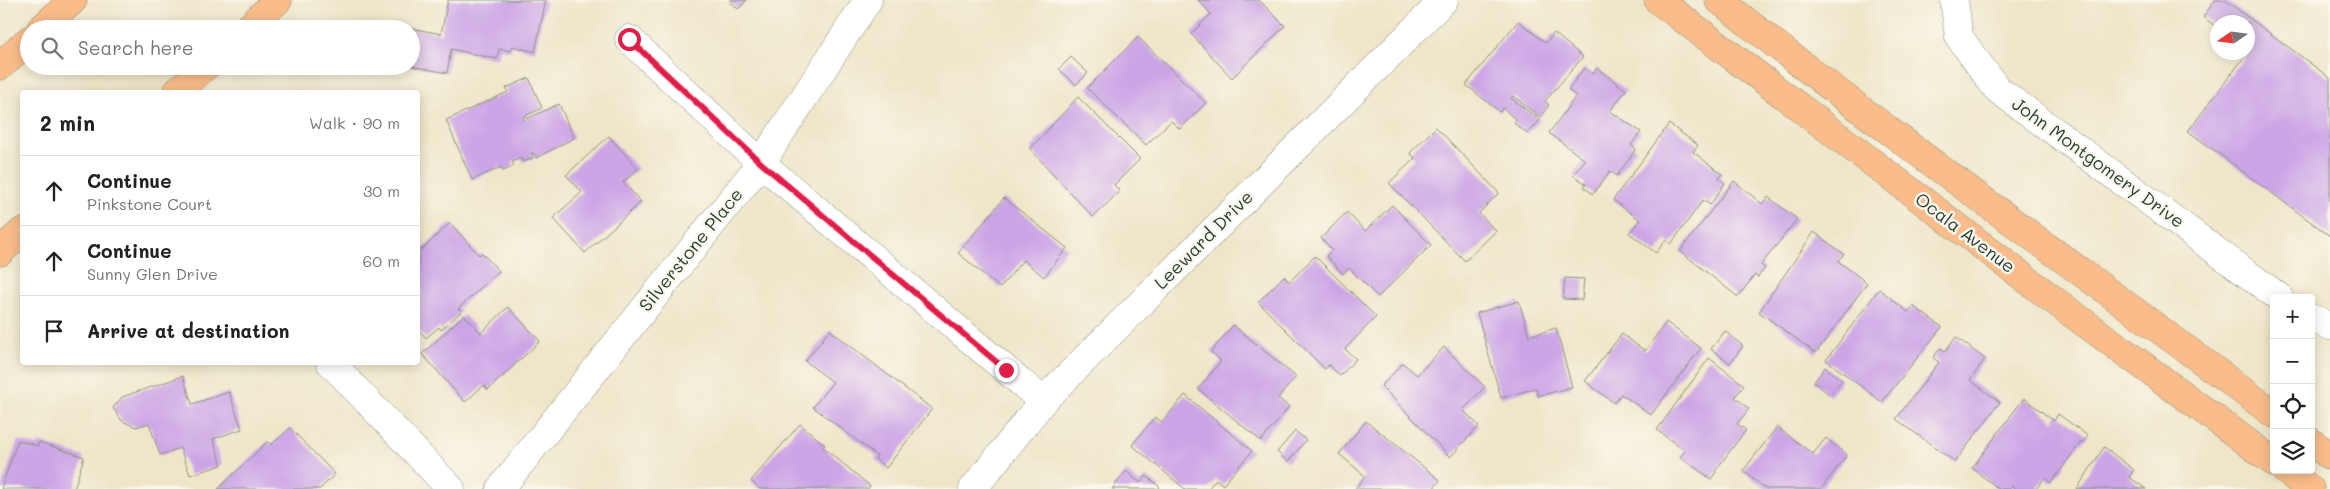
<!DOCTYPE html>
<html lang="en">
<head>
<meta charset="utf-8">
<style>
	:root { --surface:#fff; --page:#f6f6f6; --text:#222; --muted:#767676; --line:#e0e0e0 }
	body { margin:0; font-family:Mali,sans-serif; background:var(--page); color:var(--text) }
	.controls { position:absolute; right:15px; bottom:15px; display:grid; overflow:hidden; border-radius:5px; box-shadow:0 2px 12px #0003 }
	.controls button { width:45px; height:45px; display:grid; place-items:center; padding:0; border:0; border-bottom:1px solid var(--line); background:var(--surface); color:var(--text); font:25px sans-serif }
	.compass { position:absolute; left:2210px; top:15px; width:45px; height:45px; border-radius:50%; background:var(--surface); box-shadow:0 2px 12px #0003; rotate:257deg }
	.stop { position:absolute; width:15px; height:15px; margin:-11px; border:4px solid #e11d48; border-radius:50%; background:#fff }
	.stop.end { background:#e11d48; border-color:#fff; box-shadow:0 1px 5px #0008 }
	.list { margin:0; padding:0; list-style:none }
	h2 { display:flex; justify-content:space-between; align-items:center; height:65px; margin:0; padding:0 20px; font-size:21px }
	h2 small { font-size:16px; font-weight:400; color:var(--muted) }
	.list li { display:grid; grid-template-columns:32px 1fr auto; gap:15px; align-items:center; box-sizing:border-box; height:70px; padding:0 20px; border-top:1px solid var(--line) }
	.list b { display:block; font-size:19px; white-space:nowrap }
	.list p { margin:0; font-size:16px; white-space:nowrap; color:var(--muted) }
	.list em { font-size:16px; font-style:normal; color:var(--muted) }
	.icon { flex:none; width:28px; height:28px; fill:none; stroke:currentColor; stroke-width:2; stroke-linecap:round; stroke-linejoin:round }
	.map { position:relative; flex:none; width:2330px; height:489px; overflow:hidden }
	.search { position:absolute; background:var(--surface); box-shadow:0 2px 12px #0003; left:20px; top:20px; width:400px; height:55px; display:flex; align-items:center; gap:12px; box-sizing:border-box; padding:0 18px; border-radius:28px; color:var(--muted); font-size:19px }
	.panel { position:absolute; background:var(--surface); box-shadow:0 2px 12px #0003; left:20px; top:90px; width:400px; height:275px; border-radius:5px }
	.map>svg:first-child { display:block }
	.building { fill:#cca5e6 }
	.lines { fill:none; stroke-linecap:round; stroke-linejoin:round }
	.minor-casing { stroke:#87927e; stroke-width:29 }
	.major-casing { stroke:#87927e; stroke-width:29 }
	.highway-casing { stroke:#87927e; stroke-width:29 }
	.minor { stroke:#fff; stroke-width:28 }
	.major { stroke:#f9bc8a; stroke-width:28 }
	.highway { stroke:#f9bc8a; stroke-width:28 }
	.route { stroke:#e11d48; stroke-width:6 }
	.labels { text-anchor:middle; stroke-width:5; stroke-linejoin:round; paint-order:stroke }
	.street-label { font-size:18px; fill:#1f3d34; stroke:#fbf7ec }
</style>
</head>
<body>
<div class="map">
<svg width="2330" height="489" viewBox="0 0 2330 489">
	<rect width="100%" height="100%" fill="#fbf7ec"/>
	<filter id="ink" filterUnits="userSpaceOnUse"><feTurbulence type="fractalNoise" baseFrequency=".02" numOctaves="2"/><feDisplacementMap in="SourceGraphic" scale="10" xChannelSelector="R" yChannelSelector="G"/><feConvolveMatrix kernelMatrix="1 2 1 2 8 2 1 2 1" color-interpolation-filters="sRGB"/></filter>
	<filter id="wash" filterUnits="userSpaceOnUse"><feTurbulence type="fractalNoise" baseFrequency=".0096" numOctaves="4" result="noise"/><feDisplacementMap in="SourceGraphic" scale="20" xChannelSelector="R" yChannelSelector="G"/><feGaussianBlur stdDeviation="1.12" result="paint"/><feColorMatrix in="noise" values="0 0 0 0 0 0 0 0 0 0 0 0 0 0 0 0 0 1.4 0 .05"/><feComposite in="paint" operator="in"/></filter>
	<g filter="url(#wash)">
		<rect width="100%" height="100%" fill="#efe6c9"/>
		<g id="blocks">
			<!-- building -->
			<g class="building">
				<path d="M 448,0 L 546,0 L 535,52 L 512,46 L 511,51 L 499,49 L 497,59 L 451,49 L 447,73 L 411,66 L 411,28 L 441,34 Z"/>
				<path d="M 729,0 L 747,0 L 738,9 Z"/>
				<path d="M 1198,0 L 1259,0 L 1285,26 L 1232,78 L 1191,34 L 1211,14 Z"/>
				<path d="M 2215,0 L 2225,0 L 2330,78 L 2330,236 L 2188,131 L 2248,52 L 2248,22 L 2218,22 L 2218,28 L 2203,17 Z"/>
				<path d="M 1518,21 L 1546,43 L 1554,33 L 1583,57 L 1545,101 L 1549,105 L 1540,117 L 1513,96 L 1511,98 L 1540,120 L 1528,134 L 1514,123 L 1516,120 L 1503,108 L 1500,112 L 1466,85 Z"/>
				<path d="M 1138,37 L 1206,103 L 1180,129 L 1171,121 L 1146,145 L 1087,88 Z"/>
				<path d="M 1071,57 L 1088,73 L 1076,85 L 1059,69 Z"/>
				<path d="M 1584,68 L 1593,74 L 1597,68 L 1626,90 L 1610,111 L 1641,132 L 1631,145 L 1636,149 L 1617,176 L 1610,171 L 1593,194 L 1584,187 L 1586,184 L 1573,175 L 1585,160 L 1549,133 L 1576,96 L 1568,90 Z"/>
				<path d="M 529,78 L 542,108 L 523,117 L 524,120 L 559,104 L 574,138 L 536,158 L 533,153 L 531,154 L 533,158 L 523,162 L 521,158 L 512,162 L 514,166 L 503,171 L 501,167 L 472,180 L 446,120 L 508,92 L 506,88 Z"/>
				<path d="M 1078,97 L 1140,159 L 1114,185 L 1120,191 L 1093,217 L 1030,149 Z"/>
				<path d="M 1669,124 L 1698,145 L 1693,152 L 1722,174 L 1719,178 L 1725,183 L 1710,205 L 1703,200 L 1671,244 L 1666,240 L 1656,253 L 1629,233 L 1640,220 L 1613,200 Z"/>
				<path d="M 1436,127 L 1499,193 L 1479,213 L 1496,231 L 1465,261 L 1389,183 L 1415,158 L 1410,153 Z"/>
				<path d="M 609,136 L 638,169 L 623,182 L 641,202 L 585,253 L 553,218 L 582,192 L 566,175 Z"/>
				<path d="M 1734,181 L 1762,204 L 1768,197 L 1797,219 L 1761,265 L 1765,268 L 1758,277 L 1755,275 L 1738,297 L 1680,251 Z"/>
				<path d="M 1004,198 L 1067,248 L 1044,277 L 1023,260 L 1000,288 L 958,253 Z"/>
				<path d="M 1392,205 L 1431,245 L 1378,297 L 1349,268 L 1343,274 L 1326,256 L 1332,250 L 1321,238 L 1347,212 L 1365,231 Z"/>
				<path d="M 450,223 L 479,255 L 482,253 L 499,271 L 458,309 L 462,311 L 441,330 L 439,327 L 426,338 L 418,329 L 418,253 Z"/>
				<path d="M 1814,232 L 1844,254 L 1838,261 L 1867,283 L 1816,353 L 1759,312 Z"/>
				<path d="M 1315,256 L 1376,317 L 1345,349 L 1356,359 L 1340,376 L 1329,365 L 1325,369 L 1258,302 L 1284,276 L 1289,282 Z"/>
				<path d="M 1565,278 L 1584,279 L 1582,300 L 1563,299 Z"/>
				<path d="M 1879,289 L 1908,312 L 1913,306 L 1942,327 L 1882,402 L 1826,360 Z"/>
				<path d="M 1519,301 L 1529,336 L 1556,328 L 1572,387 L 1538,396 L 1536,388 L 1501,398 L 1477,313 Z"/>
				<path d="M 508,307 L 540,341 L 488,390 L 484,385 L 465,402 L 422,354 L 464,315 L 481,333 Z"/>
				<path d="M 1666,322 L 1701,348 L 1651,415 L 1621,394 L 1614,403 L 1585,381 L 1622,334 L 1645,351 Z"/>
				<path d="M 1233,325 L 1296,377 L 1278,398 L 1289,407 L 1261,441 L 1198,389 L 1221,361 L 1211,352 Z"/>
				<path d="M 830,330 L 932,409 L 886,468 L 875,459 L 877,456 L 813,407 L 833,382 L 805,361 Z"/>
				<path d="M 1725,331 L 1743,346 L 1730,363 L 1711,349 Z"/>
				<path d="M 1956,337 L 1985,359 L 1970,380 L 2000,402 L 1955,462 L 1896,419 L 1939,362 L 1933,358 L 1940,348 L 1945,352 Z"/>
				<path d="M 1444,347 L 1485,387 L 1463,410 L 1479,426 L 1450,457 L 1381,386 L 1403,363 L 1417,375 Z"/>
				<path d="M 1709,358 L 1744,385 L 1735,397 L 1749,409 L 1737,424 L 1746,430 L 1715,471 L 1716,472 L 1711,479 L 1680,457 L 1685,451 L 1657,430 Z"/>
				<path d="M 1825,367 L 1842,380 L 1830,395 L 1814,382 Z"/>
				<path d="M 183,376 L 192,404 L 229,392 L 242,429 L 213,439 L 222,465 L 190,475 L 180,448 L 160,455 L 149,423 L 136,427 L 122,421 L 113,408 L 122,397 Z"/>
				<path d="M 1185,395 L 1252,451 L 1223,485 L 1216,479 L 1208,489 L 1185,489 L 1132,445 L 1155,417 L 1162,422 Z"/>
				<path d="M 2024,398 L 2054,421 L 2058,414 L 2088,436 L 2082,443 L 2081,442 L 2051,483 L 2045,478 L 2036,489 L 2015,489 L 2012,486 L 2010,489 L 1999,489 L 1972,468 Z"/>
				<path d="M 1366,421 L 1440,480 L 1433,489 L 1355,489 L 1365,476 L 1339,454 Z"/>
				<path d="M 800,424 L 825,445 L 823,447 L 870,486 L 868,489 L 760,489 L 751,481 Z"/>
				<path d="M 1777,427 L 1813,454 L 1826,438 L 1847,455 L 1821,489 L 1766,489 L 1743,471 Z"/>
				<path d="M 290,428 L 335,474 L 320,489 L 218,489 L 268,441 L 271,445 Z"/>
				<path d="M 1295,431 L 1306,440 L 1288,462 L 1277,452 Z"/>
				<path d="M 18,440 L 38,446 L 39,442 L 84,457 L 74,489 L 1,489 Z"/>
				<path d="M 2104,447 L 2134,470 L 2129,477 L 2146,489 L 2077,489 Z"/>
				<path d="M 1126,471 L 1140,483 L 1146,476 L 1160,487 L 1158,489 L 1112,489 Z"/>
			</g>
		</g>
	</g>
	<g filter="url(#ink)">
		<use href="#blocks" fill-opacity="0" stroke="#87927e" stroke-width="1"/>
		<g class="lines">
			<!-- minor casing -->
			<g class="minor-casing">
				<g id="minor">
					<path d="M 1954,0 L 1959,37 L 1997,89 L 2280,298"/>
					<path d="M 629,39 L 761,163 L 1043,401"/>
					<path d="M 2311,318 L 2330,326"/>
					<path d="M 330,362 L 451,489"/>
					<path d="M 500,489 L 761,163 L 868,0"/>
					<path d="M 973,489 L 1043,401 L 1444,0"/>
				</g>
			</g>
			<!-- major casing -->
			<g class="major-casing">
				<g id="major">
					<path d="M 1658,0 L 2059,304 L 2274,462"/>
					<path d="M 1719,0 C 1899,143 2089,276 2274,414"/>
					<path d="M 2311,442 L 2330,456"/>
					<path d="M 2285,470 L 2310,489"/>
				</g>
			</g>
			<!-- highway casing -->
			<g class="highway-casing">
				<g id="highway">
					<path d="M 41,29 L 73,0"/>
					<path d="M 247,29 L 278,0"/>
					<path d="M 0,66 L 29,40"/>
					<path d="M 177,92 L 206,66"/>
					<path d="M 0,252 L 22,232"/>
				</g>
			</g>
			<!-- minor -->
			<use href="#minor" class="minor"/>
			<!-- major -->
			<use href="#major" class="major"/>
			<!-- highway -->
			<use href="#highway" class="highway"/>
		</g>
	</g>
	<g class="lines" filter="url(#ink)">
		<!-- route -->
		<path class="route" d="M 629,39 L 761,163 L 1006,370"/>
	</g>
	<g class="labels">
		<!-- street labels -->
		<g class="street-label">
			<text transform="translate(2098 163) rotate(36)" y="6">John Montgomery Drive</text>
			<text transform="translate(1965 233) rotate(37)" y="6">Ocala Avenue</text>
			<text transform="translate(1204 240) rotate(-45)" y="6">Leeward Drive</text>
			<text transform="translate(691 250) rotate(-51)" y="6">Silverstone Place</text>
		</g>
	</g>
</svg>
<div class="controls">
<button>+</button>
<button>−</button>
<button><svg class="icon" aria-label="locate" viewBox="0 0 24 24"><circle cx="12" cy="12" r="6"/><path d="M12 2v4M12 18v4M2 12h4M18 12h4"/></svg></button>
<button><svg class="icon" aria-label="layers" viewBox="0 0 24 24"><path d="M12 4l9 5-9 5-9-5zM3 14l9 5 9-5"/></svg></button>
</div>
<svg class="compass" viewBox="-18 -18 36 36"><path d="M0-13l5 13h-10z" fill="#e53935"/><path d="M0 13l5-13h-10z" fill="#767676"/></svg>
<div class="stop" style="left:629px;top:39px"></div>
<div class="stop end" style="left:1006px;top:370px"></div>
<div class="search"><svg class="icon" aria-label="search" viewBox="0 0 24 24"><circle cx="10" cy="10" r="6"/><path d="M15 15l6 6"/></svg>Search here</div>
<section class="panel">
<h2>2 min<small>Walk · 90 m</small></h2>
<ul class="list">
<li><svg class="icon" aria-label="ahead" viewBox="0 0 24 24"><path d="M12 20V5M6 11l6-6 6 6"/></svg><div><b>Continue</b><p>Pinkstone Court</p></div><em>30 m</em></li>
<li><svg class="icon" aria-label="ahead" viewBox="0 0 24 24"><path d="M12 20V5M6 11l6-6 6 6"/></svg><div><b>Continue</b><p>Sunny Glen Drive</p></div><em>60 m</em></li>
<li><svg class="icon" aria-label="arrive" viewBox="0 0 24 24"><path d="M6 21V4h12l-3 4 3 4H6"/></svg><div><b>Arrive at destination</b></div></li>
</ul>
</section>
</div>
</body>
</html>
